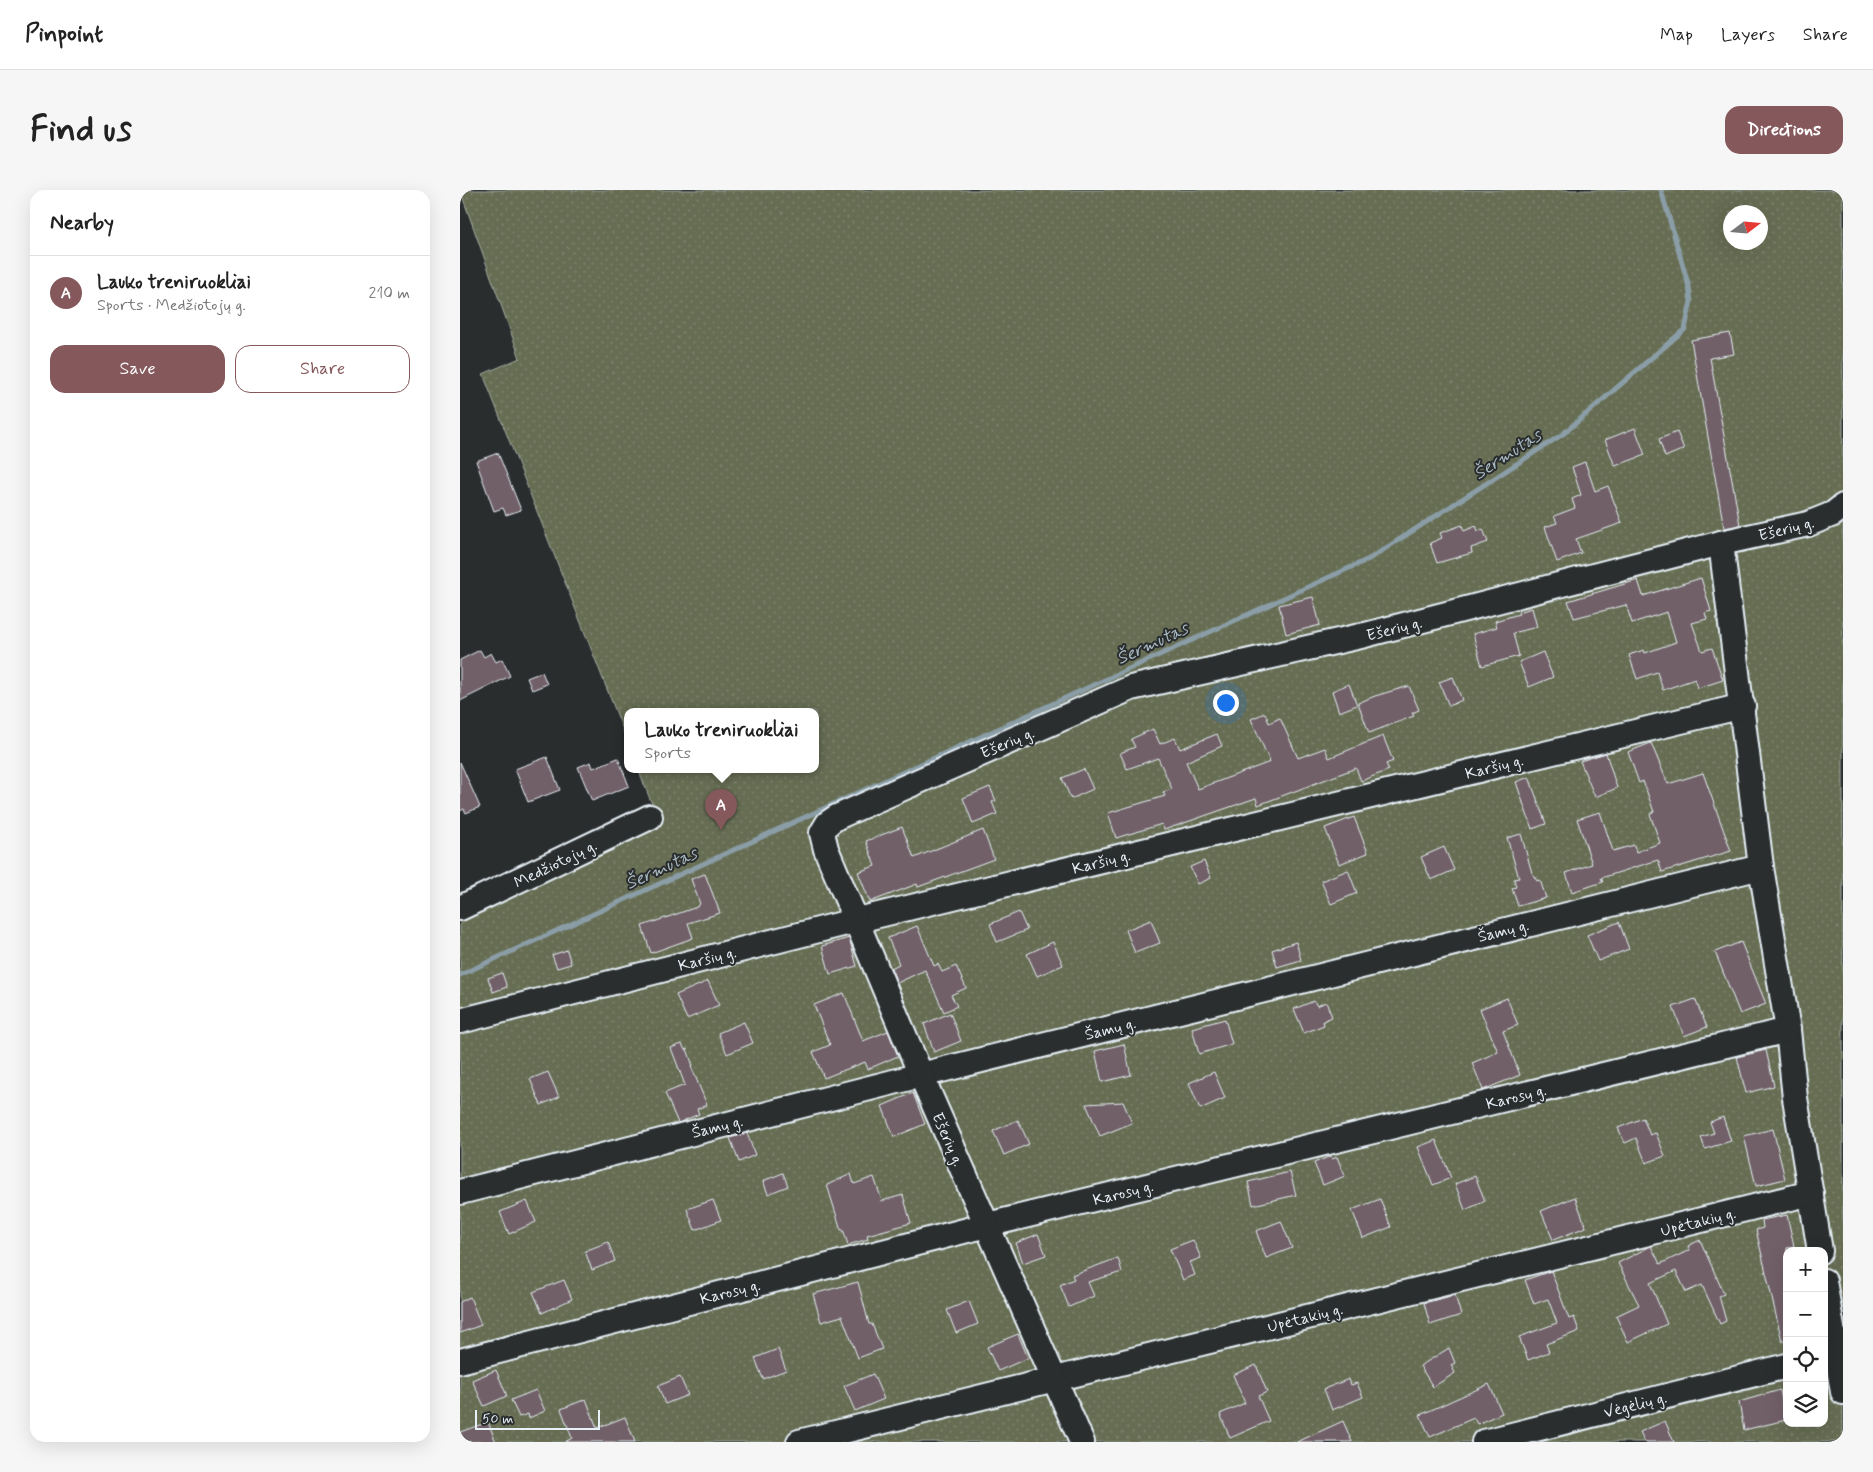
<!DOCTYPE html>
<html lang="en">
<head>
<meta charset="utf-8">
<style>
	:root { --surface:#fff; --page:#f6f6f6; --text:#222; --muted:#767676; --line:#e0e0e0; --accent:#85585c }
	body { margin:0; font-family:Mynerve,sans-serif; background:var(--page); color:var(--text) }
	.controls { position:absolute; right:15px; bottom:15px; display:grid; overflow:hidden; border-radius:10px; box-shadow:0 5px 20px #0002 }
	.controls button { width:45px; height:45px; display:grid; place-items:center; padding:0; border:0; border-bottom:1px solid var(--line); background:var(--surface); color:var(--text); font:25px sans-serif }
	.compass { position:absolute; left:1263px; top:15px; width:45px; height:45px; border-radius:50%; background:var(--surface); box-shadow:0 5px 20px #0002; rotate:74deg }
	.scale { position:absolute; left:15px; bottom:12px; width:125px; box-sizing:border-box; padding-left:5px; border:2px solid #e8f1f8; border-top:0; font-size:14px; line-height:18px; white-space:nowrap; color:#e8f1f8; -webkit-text-stroke:4px #2a2d2e; paint-order:stroke }
	.you { position:absolute; left:765px; top:512px; width:18px; height:18px; margin:-12px; border:4px solid #fff; border-radius:50%; background:#1a73e8; box-shadow:0 0 0 8px #1a73e833 }
	.badge { display:grid; place-items:center; width:32px; height:32px; border-radius:50%; background:var(--accent); color:#fff; font-size:16px; font-weight:700 }
	.pin { position:absolute; translate:-50% -41px; filter:drop-shadow(0 1px 2px #0008) }
	.pin::after { content:''; position:absolute; top:26px; width:18px; height:15px; background:inherit; clip-path:polygon(0 0,100% 0,50% 100%) }
	.popup { position:absolute; left:164px; top:518px; width:195px; height:65px; box-sizing:border-box; display:grid; place-content:center; border-radius:10px; background:var(--surface); filter:drop-shadow(0 1px 4px #0005); font-size:16px; white-space:nowrap; color:var(--muted) }
	.popup b { font-size:19px; color:var(--text) }
	.popup::after { content:''; position:absolute; left:50%; top:100%; margin-left:-10px; border:10px solid transparent; border-top-color:var(--surface) }
	.list { margin:0; padding:0; list-style:none }
	h2 { display:flex; justify-content:space-between; align-items:center; height:65px; margin:0; padding:0 20px; font-size:21px }
	h2 small { font-size:16px; font-weight:400; color:var(--muted) }
	.list li { display:grid; grid-template-columns:32px 1fr auto; gap:15px; align-items:center; box-sizing:border-box; height:75px; padding:0 20px; border-top:1px solid var(--line) }
	.list b { display:block; font-size:19px; white-space:nowrap }
	.list p { margin:0; font-size:16px; white-space:nowrap; color:var(--muted) }
	.list em { font-size:16px; font-style:normal; color:var(--muted) }
	.actions { display:flex; gap:10px; padding:15px 20px }
	.actions a { flex:1; padding:11px 0; border:1px solid var(--accent); border-radius:15px; text-align:center; font-size:18px; color:var(--accent) }
	.actions .main { background:var(--accent); color:#fff }
	.icon { flex:none; width:28px; height:28px; fill:none; stroke:currentColor; stroke-width:2; stroke-linecap:round; stroke-linejoin:round }
	.map { position:relative; flex:none; width:1383px; height:1252px; overflow:hidden; border-radius:15px }
	header { display:flex; align-items:center; gap:30px; box-sizing:border-box; height:70px; padding:0 25px; background:var(--surface); border-bottom:1px solid var(--line) }
	header strong { font-size:24px }
	nav { display:flex; gap:28px; margin-inline-start:auto; font-size:18px }
	.intro { display:flex; align-items:center; justify-content:space-between; box-sizing:border-box; height:120px; padding:0 30px }
	h1 { margin:0; font-size:35px }
	.button { padding:12px 22px; border-radius:15px; background:var(--accent); color:#fff; font-size:18px; font-weight:700 }
	main { display:flex; gap:30px; padding:0 30px }
	aside { flex:1; background:var(--surface); border-radius:15px; box-shadow:0 5px 20px #0002 }
	.map>svg:first-child { display:block }
	.grass { fill:url(#grass-dots); stroke:#a7afa5; fill-rule:evenodd }
	.lines { fill:none; stroke-linecap:round; stroke-linejoin:round }
	.stream { stroke:#8b9ea8; stroke-width:5 }
	.building { fill:#726067; stroke:#e8f1f8 }
	.minor-casing { stroke:#e8f1f8; stroke-width:28 }
	.minor { stroke:#2a2d2e; stroke-width:24 }
	.labels { text-anchor:middle; stroke-width:4; stroke-linejoin:round; paint-order:stroke }
	.street-label { font-size:16px; fill:#e8f1f8; stroke:#2a2d2e }
	.water-label { font-size:18px; font-style:italic; fill:#aabac2; stroke:#2a2d2e }
</style>
</head>
<body>
<header>
<strong>Pinpoint</strong>
<nav><a>Map</a><a>Layers</a><a>Share</a></nav>
</header>
<div class="intro"><h1>Find us</h1><a class="button">Directions</a></div>
<main>
<aside>
<h2>Nearby<small></small></h2>
<ul class="list">
<li><span class="badge">A</span><div><b>Lauko treniruokliai</b><p>Sports · Medžiotojų g.</p></div><em>210 m</em></li>
</ul>
<div class="actions"><a class="main">Save</a><a>Share</a></div>
</aside>
<div class="map">
<svg width="1383" height="1252" viewBox="0 0 1383 1252">
	<defs>
		<pattern id="grass-dots" width="8" height="8" patternUnits="userSpaceOnUse" patternTransform="scale(1.25)"><rect width="8" height="8" fill="#666d52"/><path d="M2 2h.1M6 6h.1" fill="none" stroke="#7c826c" stroke-width="1.8" stroke-linecap="round"/></pattern>
	</defs>
	<rect width="100%" height="100%" fill="#2a2d2e"/>
	<filter id="ink" filterUnits="userSpaceOnUse"><feTurbulence type="fractalNoise" baseFrequency=".02" numOctaves="2"/><feDisplacementMap in="SourceGraphic" scale="10" xChannelSelector="R" yChannelSelector="G"/><feConvolveMatrix kernelMatrix="1 2 1 2 8 2 1 2 1" color-interpolation-filters="sRGB"/></filter>
	<g filter="url(#ink)">
		<!-- grass -->
		<path class="grass" d="M 0,0 L 1383,0 L 1383,1252 L 0,1252 L 0,729 L 200,634 L 178,579 L 355,579 L 355,521 L 167,521 L 167,550 L 23,184 L 60,168 ZM 1270,22 L 1300,22 L 1300,52 L 1270,52 ZM 1327,1061 L 1364,1061 L 1364,1233 L 1327,1233 Z"/>
		<g class="lines">
			<!-- stream -->
			<path class="stream" d="M 0,785 L 909,369 L 1103,244 L 1225,139 L 1231,111 L 1229,97 L 1201,0"/>
		</g>
		<!-- building -->
		<g class="building">
			<path d="M 1270,143 L 1274,164 L 1250,168 L 1280,335 L 1264,338 L 1231,150 Z"/>
			<path d="M 1175,238 L 1185,265 L 1155,276 L 1145,250 Z"/>
			<path d="M 1217,242 L 1224,259 L 1205,267 L 1199,249 Z"/>
			<path d="M 38,263 L 61,320 L 46,325 L 43,318 L 34,321 L 16,271 Z"/>
			<path d="M 1125,272 L 1135,301 L 1148,296 L 1162,333 L 1116,349 L 1121,363 L 1097,372 L 1085,337 L 1097,333 L 1094,326 L 1115,318 L 1112,309 L 1121,305 L 1112,277 Z"/>
			<path d="M 1002,335 L 1004,341 L 1016,336 L 1018,341 L 1023,339 L 1028,352 L 1011,358 L 1012,363 L 977,373 L 970,353 L 982,348 L 980,343 Z"/>
			<path d="M 1241,388 L 1251,421 L 1245,423 L 1247,429 L 1232,433 L 1242,461 L 1252,458 L 1263,490 L 1238,498 L 1235,489 L 1203,500 L 1197,482 L 1177,489 L 1169,465 L 1184,460 L 1185,463 L 1216,452 L 1207,422 L 1172,433 L 1166,415 L 1114,428 L 1108,411 L 1178,390 L 1183,406 Z"/>
			<path d="M 853,407 L 860,435 L 826,444 L 819,415 Z"/>
			<path d="M 1072,418 L 1077,437 L 1053,443 L 1059,466 L 1022,476 L 1013,444 L 1037,437 L 1035,431 L 1059,424 L 1058,422 Z"/>
			<path d="M 20,460 L 24,467 L 31,463 L 36,472 L 42,469 L 50,486 L 0,511 L 0,470 Z"/>
			<path d="M 1083,462 L 1093,487 L 1069,497 L 1059,472 Z"/>
			<path d="M 82,482 L 87,494 L 72,500 L 67,488 Z"/>
			<path d="M 993,487 L 1002,510 L 989,516 L 979,492 Z"/>
			<path d="M 889,494 L 897,515 L 879,522 L 872,501 Z"/>
			<path d="M 949,496 L 959,520 L 952,523 L 954,526 L 909,543 L 898,513 L 915,506 Z"/>
			<path d="M 805,523 L 809,533 L 820,528 L 838,568 L 865,558 L 869,568 L 923,546 L 933,571 L 926,574 L 929,580 L 901,591 L 896,578 L 798,615 L 796,608 L 704,640 L 702,634 L 656,648 L 648,623 L 705,606 L 703,602 L 712,599 L 698,568 L 667,579 L 660,563 L 675,557 L 671,549 L 693,539 L 700,554 L 715,548 L 720,559 L 757,544 L 762,556 L 726,572 L 738,599 L 810,572 L 791,529 Z"/>
			<path d="M 1191,553 L 1208,594 L 1243,583 L 1271,661 L 1202,682 L 1198,670 L 1141,688 L 1143,692 L 1112,702 L 1106,683 L 1132,674 L 1117,629 L 1140,622 L 1153,661 L 1174,655 L 1176,662 L 1200,653 L 1190,624 L 1194,622 L 1183,591 L 1179,593 L 1168,562 Z"/>
			<path d="M 1146,563 L 1157,598 L 1135,607 L 1120,571 Z"/>
			<path d="M 87,567 L 100,600 L 68,612 L 55,579 Z"/>
			<path d="M 158,568 L 169,596 L 132,611 L 118,577 L 131,572 L 133,578 Z"/>
			<path d="M 0,572 L 20,617 L 6,623 L 4,619 L 0,621 Z"/>
			<path d="M 624,579 L 633,599 L 611,609 L 602,588 Z"/>
			<path d="M 1069,587 L 1086,634 L 1072,639 L 1056,592 Z"/>
			<path d="M 530,597 L 536,611 L 532,612 L 537,624 L 513,634 L 503,608 Z"/>
			<path d="M 894,627 L 908,663 L 879,674 L 865,638 Z"/>
			<path d="M 442,637 L 454,668 L 523,640 L 534,669 L 458,697 L 457,694 L 410,712 L 398,682 L 415,676 L 406,651 Z"/>
			<path d="M 1061,644 L 1072,683 L 1077,691 L 1080,690 L 1086,708 L 1058,716 L 1052,698 L 1056,697 L 1054,689 L 1059,688 L 1047,648 Z"/>
			<path d="M 984,657 L 994,680 L 971,690 L 961,667 Z"/>
			<path d="M 744,671 L 751,688 L 738,694 L 730,677 Z"/>
			<path d="M 888,680 L 897,703 L 871,714 L 861,691 Z"/>
			<path d="M 245,684 L 260,723 L 228,733 L 233,748 L 191,763 L 182,736 L 237,717 L 240,714 L 231,689 Z"/>
			<path d="M 559,722 L 567,740 L 537,752 L 530,734 Z"/>
			<path d="M 691,730 L 700,753 L 675,763 L 666,740 Z"/>
			<path d="M 1159,732 L 1169,759 L 1138,771 L 1127,745 Z"/>
			<path d="M 457,736 L 474,776 L 478,774 L 482,782 L 496,776 L 506,798 L 491,805 L 497,816 L 484,822 L 465,780 L 437,793 L 431,778 L 439,774 L 428,748 Z"/>
			<path d="M 389,748 L 397,776 L 370,784 L 362,756 Z"/>
			<path d="M 593,752 L 603,775 L 577,786 L 567,764 Z"/>
			<path d="M 836,752 L 841,770 L 817,777 L 812,760 Z"/>
			<path d="M 1281,752 L 1306,814 L 1280,824 L 1255,762 Z"/>
			<path d="M 107,760 L 111,774 L 97,778 L 92,765 Z"/>
			<path d="M 42,783 L 47,797 L 33,802 L 28,788 Z"/>
			<path d="M 248,791 L 259,815 L 227,829 L 216,805 Z"/>
			<path d="M 384,803 L 403,851 L 428,841 L 438,866 L 408,879 L 405,872 L 364,888 L 353,862 L 370,855 L 354,815 Z"/>
			<path d="M 1047,808 L 1058,835 L 1043,841 L 1060,885 L 1023,900 L 1012,873 L 1038,862 L 1020,819 Z"/>
			<path d="M 1235,809 L 1247,837 L 1224,846 L 1213,817 Z"/>
			<path d="M 854,811 L 857,816 L 866,812 L 872,827 L 863,831 L 864,835 L 844,843 L 834,819 Z"/>
			<path d="M 490,823 L 501,851 L 474,862 L 464,834 Z"/>
			<path d="M 765,829 L 772,854 L 739,864 L 732,838 Z"/>
			<path d="M 284,832 L 293,853 L 267,864 L 258,843 Z"/>
			<path d="M 222,854 L 225,860 L 227,859 L 233,876 L 231,876 L 247,915 L 237,919 L 239,924 L 218,933 L 205,903 L 225,895 L 211,858 Z"/>
			<path d="M 664,854 L 671,885 L 642,892 L 635,861 Z"/>
			<path d="M 1306,860 L 1314,896 L 1286,903 L 1277,867 Z"/>
			<path d="M 88,882 L 99,907 L 81,915 L 70,889 Z"/>
			<path d="M 754,882 L 765,908 L 740,919 L 729,893 Z"/>
			<path d="M 453,903 L 465,934 L 434,947 L 422,916 Z"/>
			<path d="M 663,912 L 672,933 L 640,946 L 626,914 Z"/>
			<path d="M 1263,927 L 1271,951 L 1245,959 L 1241,947 L 1254,943 L 1250,932 Z"/>
			<path d="M 1183,928 L 1190,945 L 1196,943 L 1205,966 L 1186,973 L 1176,948 L 1165,953 L 1158,938 Z"/>
			<path d="M 558,930 L 569,954 L 544,965 L 533,941 Z"/>
			<path d="M 1313,939 L 1325,989 L 1296,996 L 1284,946 Z"/>
			<path d="M 287,943 L 295,965 L 279,972 L 270,948 Z"/>
			<path d="M 976,950 L 991,988 L 973,995 L 958,957 Z"/>
			<path d="M 871,966 L 872,969 L 877,967 L 885,986 L 863,995 L 854,973 Z"/>
			<path d="M 830,982 L 836,1005 L 793,1015 L 788,992 Z"/>
			<path d="M 323,983 L 328,996 L 308,1004 L 303,991 Z"/>
			<path d="M 391,984 L 394,994 L 414,987 L 422,1011 L 443,1005 L 451,1033 L 407,1045 L 408,1049 L 388,1055 L 383,1039 L 381,1040 L 367,995 Z"/>
			<path d="M 1015,986 L 1025,1011 L 1005,1020 L 995,994 Z"/>
			<path d="M 1115,1007 L 1126,1037 L 1093,1050 L 1081,1021 Z"/>
			<path d="M 920,1009 L 931,1037 L 903,1048 L 892,1020 Z"/>
			<path d="M 253,1010 L 261,1030 L 235,1040 L 227,1019 Z"/>
			<path d="M 67,1011 L 76,1032 L 49,1044 L 40,1022 Z"/>
			<path d="M 1327,1025 L 1334,1056 L 1327,1058 L 1327,1151 L 1322,1151 L 1296,1040 L 1303,1038 L 1302,1030 Z"/>
			<path d="M 821,1031 L 832,1058 L 806,1068 L 796,1041 Z"/>
			<path d="M 578,1044 L 586,1065 L 563,1073 L 556,1053 Z"/>
			<path d="M 733,1050 L 741,1068 L 730,1072 L 735,1085 L 723,1090 L 710,1059 Z"/>
			<path d="M 1240,1050 L 1264,1104 L 1259,1106 L 1266,1131 L 1260,1134 L 1242,1095 L 1226,1102 L 1216,1081 L 1190,1093 L 1207,1134 L 1168,1152 L 1156,1126 L 1179,1115 L 1158,1073 L 1191,1056 L 1200,1074 L 1230,1060 L 1228,1056 Z"/>
			<path d="M 148,1052 L 155,1071 L 132,1080 L 125,1061 Z"/>
			<path d="M 658,1068 L 662,1082 L 628,1092 L 634,1106 L 609,1117 L 600,1095 L 614,1089 L 612,1085 Z"/>
			<path d="M 1091,1081 L 1109,1129 L 1114,1127 L 1119,1141 L 1086,1154 L 1089,1162 L 1068,1170 L 1059,1147 L 1097,1133 L 1088,1109 L 1074,1114 L 1065,1090 Z"/>
			<path d="M 104,1090 L 112,1109 L 82,1123 L 73,1102 Z"/>
			<path d="M 398,1092 L 409,1134 L 412,1134 L 422,1159 L 398,1168 L 382,1126 L 361,1132 L 353,1104 Z"/>
			<path d="M 995,1105 L 1001,1125 L 970,1135 L 964,1113 Z"/>
			<path d="M 10,1107 L 21,1135 L 0,1143 L 0,1112 Z"/>
			<path d="M 509,1111 L 518,1134 L 496,1143 L 487,1120 Z"/>
			<path d="M 558,1144 L 568,1168 L 538,1181 L 527,1157 Z"/>
			<path d="M 989,1158 L 995,1173 L 991,1175 L 995,1183 L 973,1197 L 960,1176 Z"/>
			<path d="M 318,1159 L 326,1180 L 303,1189 L 295,1168 Z"/>
			<path d="M 796,1175 L 807,1202 L 798,1206 L 809,1231 L 770,1248 L 760,1224 L 785,1213 L 773,1185 Z"/>
			<path d="M 36,1180 L 47,1206 L 24,1216 L 12,1190 Z"/>
			<path d="M 413,1184 L 424,1209 L 395,1221 L 384,1196 Z"/>
			<path d="M 220,1187 L 228,1205 L 205,1214 L 198,1196 Z"/>
			<path d="M 889,1189 L 891,1195 L 897,1193 L 903,1207 L 872,1220 L 864,1199 Z"/>
			<path d="M 1029,1194 L 1042,1223 L 1017,1234 L 1014,1228 L 970,1247 L 960,1225 Z"/>
			<path d="M 76,1200 L 85,1221 L 69,1228 L 68,1224 L 59,1227 L 51,1210 Z"/>
			<path d="M 1320,1200 L 1326,1230 L 1284,1240 L 1279,1212 Z"/>
			<path d="M 126,1209 L 137,1238 L 165,1227 L 175,1252 L 105,1252 L 112,1248 L 101,1219 Z"/>
			<path d="M 883,1231 L 892,1252 L 837,1252 Z"/>
			<path d="M 1205,1231 L 1214,1252 L 1185,1252 L 1180,1242 Z"/>
			<path d="M 28,1232 L 36,1252 L 4,1252 L 0,1242 Z"/>
		</g>
		<g class="lines">
			<!-- minor casing -->
			<g class="minor-casing">
				<g id="minor">
					<path d="M 1261,353 L 1301,677 L 1328,840 L 1335,908 L 1360,1061"/>
					<path d="M 0,718 L 190,627"/>
					<path d="M 0,831 L 398,730 L 1283,516"/>
					<path d="M 0,1002 L 461,885 L 1301,677"/>
					<path d="M 1364,1091 L 1383,1202"/>
					<path d="M 0,1171 L 527,1035 L 1328,840"/>
					<path d="M 339,1252 L 1351,1003"/>
					<path d="M 622,1252 L 461,885 L 366,659 L 362,643 L 368,633 L 377,627 L 671,498 L 905,445 L 1261,353 L 1348,334 L 1373,324 L 1383,316"/>
					<path d="M 1024,1252 L 1327,1176"/>
				</g>
			</g>
			<!-- minor -->
			<use href="#minor" class="minor"/>
		</g>
	</g>
	<g class="labels">
		<!-- street labels -->
		<g class="street-label">
			<text transform="translate(1326 338) rotate(-14)" y="6">Ešerių g.</text>
			<text transform="translate(934 438) rotate(-14)" y="6">Ešerių g.</text>
			<text transform="translate(547 552) rotate(-23)" y="6">Ešerių g.</text>
			<text transform="translate(1034 576) rotate(-14)" y="6">Karšių g.</text>
			<text transform="translate(641 671) rotate(-14)" y="6">Karšių g.</text>
			<text transform="translate(95 673) rotate(-26)" y="6">Medžiotojų g.</text>
			<text transform="translate(1043 740) rotate(-14)" y="6">Šamų g.</text>
			<text transform="translate(247 768) rotate(-14)" y="6">Karšių g.</text>
			<text transform="translate(650 838) rotate(-14)" y="6">Šamų g.</text>
			<text transform="translate(1056 906) rotate(-14)" y="6">Karosų g.</text>
			<text transform="translate(257 936) rotate(-14)" y="6">Šamų g.</text>
			<text transform="translate(489 949) rotate(66)" y="6">Ešerių g.</text>
			<text transform="translate(663 1002) rotate(-14)" y="6">Karosų g.</text>
			<text transform="translate(1238 1031) rotate(-14)" y="6">Upėtakių g.</text>
			<text transform="translate(270 1101) rotate(-14)" y="6">Karosų g.</text>
			<text transform="translate(845 1127) rotate(-14)" y="6">Upėtakių g.</text>
			<text transform="translate(1175 1214) rotate(-14)" y="6">Vėgėlių g.</text>
		</g>
		<!-- water labels -->
		<g class="water-label">
			<text transform="translate(1047 264) rotate(-33)" y="6">Šermutas</text>
			<text transform="translate(692 453) rotate(-25)" y="6">Šermutas</text>
			<text transform="translate(201 678) rotate(-25)" y="6">Šermutas</text>
		</g>
	</g>
</svg>
<div class="controls">
<button>+</button>
<button>−</button>
<button><svg class="icon" aria-label="locate" viewBox="0 0 24 24"><circle cx="12" cy="12" r="6"/><path d="M12 2v4M12 18v4M2 12h4M18 12h4"/></svg></button>
<button><svg class="icon" aria-label="layers" viewBox="0 0 24 24"><path d="M12 4l9 5-9 5-9-5zM3 14l9 5 9-5"/></svg></button>
</div>
<svg class="compass" viewBox="-18 -18 36 36"><path d="M0-13l5 13h-10z" fill="#e53935"/><path d="M0 13l5-13h-10z" fill="#767676"/></svg>
<div class="scale">50 m</div>
<div class="you"></div>
<div class="pin badge" style="left:261px;top:640px">A</div>
<div class="popup"><b>Lauko treniruokliai</b>Sports</div>
</div>
</main>
</body>
</html>
